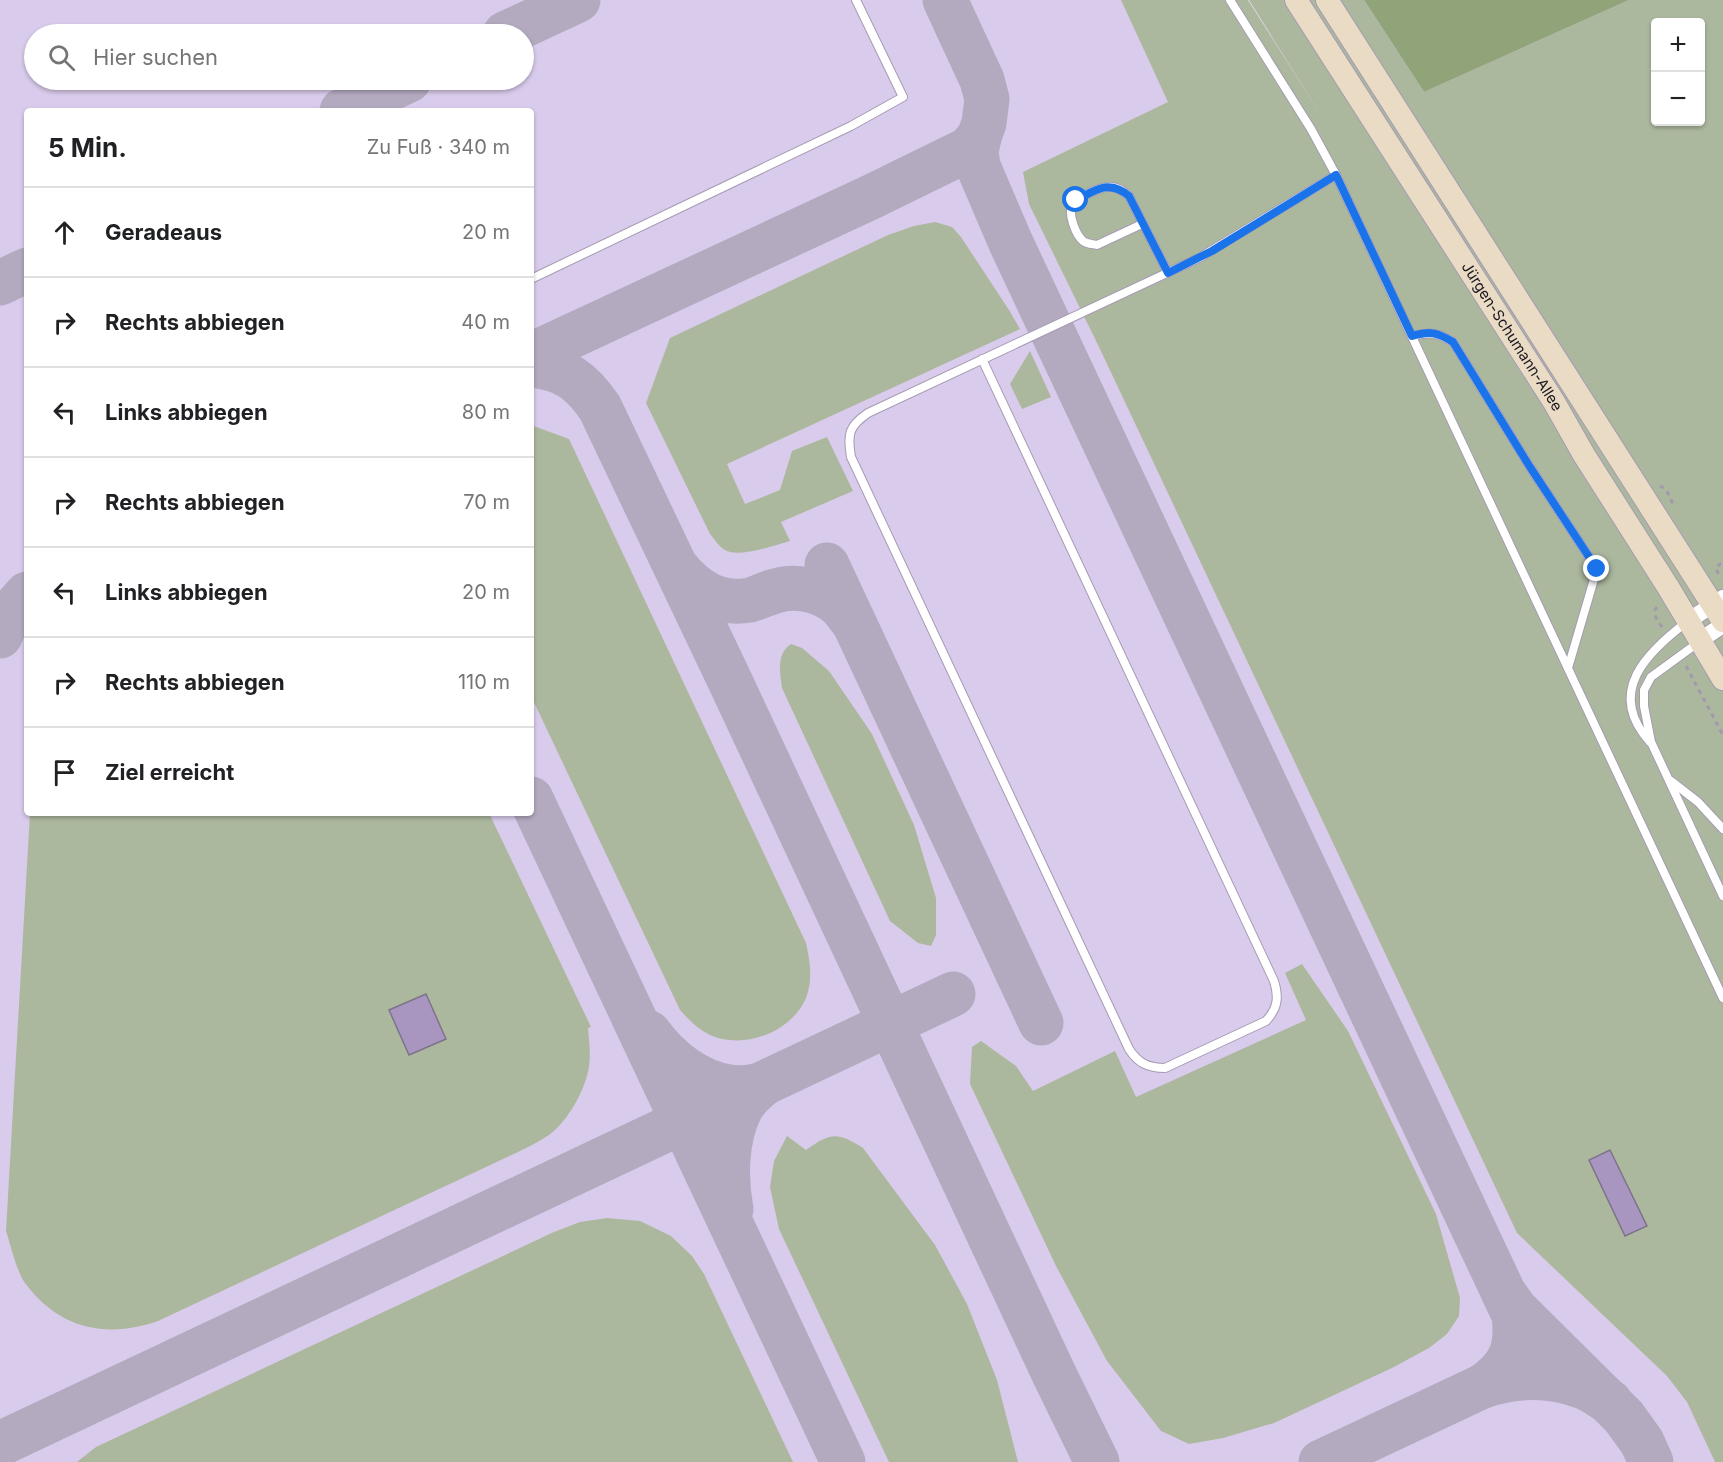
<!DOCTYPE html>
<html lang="de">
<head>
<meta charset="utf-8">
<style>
	:root { --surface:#fff; --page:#f2f2f2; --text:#202124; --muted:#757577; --line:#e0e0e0 }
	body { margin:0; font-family:Inter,sans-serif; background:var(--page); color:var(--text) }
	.controls { position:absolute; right:18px; top:18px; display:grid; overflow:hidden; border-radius:6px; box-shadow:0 2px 4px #0004 }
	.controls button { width:54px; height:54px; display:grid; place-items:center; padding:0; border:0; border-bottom:2px solid var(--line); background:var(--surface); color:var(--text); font:30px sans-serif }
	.stop { position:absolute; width:18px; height:18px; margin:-14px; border:4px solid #1a73e8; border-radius:50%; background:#fff }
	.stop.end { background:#1a73e8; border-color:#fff; box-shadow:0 2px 6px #0008 }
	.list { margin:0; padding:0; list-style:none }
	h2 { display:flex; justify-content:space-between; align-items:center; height:78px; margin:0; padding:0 24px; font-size:26px }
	h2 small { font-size:20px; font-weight:400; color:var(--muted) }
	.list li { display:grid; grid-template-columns:39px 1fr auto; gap:18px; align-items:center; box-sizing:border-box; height:90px; padding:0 24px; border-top:2px solid var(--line) }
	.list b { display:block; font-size:22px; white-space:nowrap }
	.list em { font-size:20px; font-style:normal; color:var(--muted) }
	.icon { flex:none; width:33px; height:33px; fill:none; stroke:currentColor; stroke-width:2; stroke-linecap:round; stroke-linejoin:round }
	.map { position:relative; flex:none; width:1723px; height:1462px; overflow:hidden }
	.search { position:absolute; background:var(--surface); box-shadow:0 2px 4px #0004; left:24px; top:24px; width:510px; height:66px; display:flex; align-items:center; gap:15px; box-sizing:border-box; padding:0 21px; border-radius:33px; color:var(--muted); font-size:22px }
	.panel { position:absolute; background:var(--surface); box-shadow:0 2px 4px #0004; left:24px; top:108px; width:510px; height:708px; border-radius:6px }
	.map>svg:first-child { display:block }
	.built { fill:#d9cbeb; fill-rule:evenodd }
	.green { fill:#acb89e; fill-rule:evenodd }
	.forest { fill:#90a379 }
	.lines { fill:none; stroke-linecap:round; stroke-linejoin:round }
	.taxiway { stroke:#b3aac0; stroke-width:45 }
	.building { fill:#a996c0; stroke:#7d738a; stroke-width:1.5 }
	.lane-casing { stroke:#a59bb3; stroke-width:10 }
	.street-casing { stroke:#a59bb3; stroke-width:18 }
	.secondary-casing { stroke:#a59bb3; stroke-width:24 }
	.path { stroke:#a199ad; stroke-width:3; stroke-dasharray:4.5 4.5; stroke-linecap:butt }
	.lane { stroke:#fff; stroke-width:8 }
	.street { stroke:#fff; stroke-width:16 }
	.secondary { stroke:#eadcc4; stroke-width:22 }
	.route { stroke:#1a73e8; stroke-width:8 }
	.labels { text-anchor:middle; stroke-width:4.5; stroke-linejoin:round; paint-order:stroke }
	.street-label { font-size:15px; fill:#1b1720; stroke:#e4d9f3 }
</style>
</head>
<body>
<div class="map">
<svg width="1723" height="1462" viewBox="0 0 1723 1462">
	<rect width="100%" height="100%" fill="#e4d9f3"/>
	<!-- built -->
	<path class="built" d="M 0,0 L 1245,0 L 1723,1462 L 0,1462 ZM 34,34 L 524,34 L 524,80 L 34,80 ZM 27,111 L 531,111 L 531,813 L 27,813 Z"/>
	<!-- green -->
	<g class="green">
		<path d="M 1121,0 L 1248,0 L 1322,117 L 1249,0 L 1364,0 L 1424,92 L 1629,0 L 1723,0 L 1723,1462 L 1715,1462 L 1687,1402 L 1667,1376 L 1517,1233 L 1099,347 L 1029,204 L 1023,172 L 1168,102 ZM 1656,22 L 1700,22 L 1700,122 L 1656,122 Z"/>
		<path d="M 935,222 L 952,227 L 961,237 L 1009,310 L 1020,329 L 727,464 L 745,504 L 780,490 L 792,451 L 827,437 L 853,491 L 781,522 L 790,541 C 776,545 741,557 727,551 C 720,548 715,540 710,534 L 646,403 L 670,338 L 888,235 L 914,226 Z"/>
		<path d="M 1030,351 L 1051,397 L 1022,409 L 1010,384 Z"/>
		<path d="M 531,425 L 569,439 L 806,943 C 810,961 813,980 806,998 C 791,1033 742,1051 708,1034 C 697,1028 689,1020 680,1010 L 531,696 Z"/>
		<path d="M 791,644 L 802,648 L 829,671 L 872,734 L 914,825 L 936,898 L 936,935 L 931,946 L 918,943 L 890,921 L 782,688 C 780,672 776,654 791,644 Z"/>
		<path d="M 30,813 L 489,813 L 591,1027 L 588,1028 C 589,1041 591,1054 589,1066 C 586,1089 568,1121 549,1135 C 540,1141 530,1146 520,1151 L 158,1321 C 106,1339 59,1329 25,1283 C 16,1270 11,1246 6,1231 Z"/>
		<path d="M 1302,964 L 1348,1031 L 1436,1214 L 1460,1298 L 1459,1316 L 1447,1334 L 1429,1348 L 1392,1368 L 1274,1423 L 1223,1438 L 1189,1444 L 1161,1431 L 1107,1361 L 1056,1266 L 970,1084 L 972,1047 L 981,1041 L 1016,1066 L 1033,1091 L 1115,1051 L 1136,1097 L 1306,1020 L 1285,973 Z"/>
		<path d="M 787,1136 L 806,1150 C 831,1132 838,1132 863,1148 L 935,1245 L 967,1304 L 997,1380 L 1018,1462 L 889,1462 L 779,1229 L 770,1187 L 774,1161 Z"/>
		<path d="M 607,1218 L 640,1221 L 671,1236 L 692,1256 L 704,1274 L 793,1462 L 77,1462 L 96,1447 L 554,1232 L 580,1222 Z"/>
	</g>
	<!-- forest -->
	<path class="forest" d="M 1364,0 L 1629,0 L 1424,92 Z"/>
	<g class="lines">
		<!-- taxiway -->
		<g class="taxiway">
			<path d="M 505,34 L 578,0"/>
			<path d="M 342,111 L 409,80"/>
			<path d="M 979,137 L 976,152 L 978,166 L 1010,241 L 1514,1315 C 1518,1348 1511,1367 1483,1386"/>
			<path d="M 0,283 L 27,270"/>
			<path d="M 531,355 L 871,197 L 969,149 L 979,137 L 984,123 L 987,99 L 982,80 L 945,0"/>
			<path d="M 531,365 C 565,369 581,380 600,408 L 730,681 L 1054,1374 L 1097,1462"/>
			<path d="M 827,565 L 1041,1023"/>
			<path d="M 677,568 C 696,591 719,606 750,600 C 758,598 765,594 772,592 C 794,584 820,589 838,604 C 844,609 848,616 853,622"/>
			<path d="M 0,636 L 10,613 L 27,594"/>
			<path d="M 531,799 L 843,1462"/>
			<path d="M 649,1033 C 668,1059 696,1082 729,1087 C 740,1089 752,1087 762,1085 C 753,1092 745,1100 740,1110 C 726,1139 725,1178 731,1209"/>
			<path d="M 1506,1296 L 1516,1310 L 1624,1417 L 1642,1442 L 1651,1462"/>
			<path d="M 0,1444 L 953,994"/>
			<path d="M 1321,1462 L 1483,1386 C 1516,1375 1548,1374 1581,1386 C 1591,1389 1601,1397 1610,1402"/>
		</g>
	</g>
	<!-- building -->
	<g class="building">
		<path d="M 426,994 L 446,1039 L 409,1055 L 389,1010 Z"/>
		<path d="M 1610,1150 L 1647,1226 L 1625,1236 L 1589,1160 Z"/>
	</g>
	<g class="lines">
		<!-- lane casing -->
		<g class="lane-casing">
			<g id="lane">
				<path d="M 1230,0 L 1311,129 L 1336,175 L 1723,998"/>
				<path d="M 1142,224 L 1097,245 C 1092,244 1087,244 1083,241 C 1076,235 1068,215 1072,206 C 1075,197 1104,185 1113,187 C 1120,188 1124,192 1129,196 L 1168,273"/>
				<path d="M 531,279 L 851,126 L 903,97 L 856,0"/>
				<path d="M 1412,336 C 1430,332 1437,332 1453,342 L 1530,467 L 1597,569 L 1568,668"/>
				<path d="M 982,359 L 1274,981 C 1279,997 1278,1008 1266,1021 L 1165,1068 C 1148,1068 1138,1063 1129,1049 L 851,457 C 847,434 849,426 868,413 L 1199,258 L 1336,175"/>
				<path d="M 1699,642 L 1651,677 L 1644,690 L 1644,706 L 1651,742 L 1723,896"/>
				<path d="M 1650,742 C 1605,692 1647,652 1688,621"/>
				<path d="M 1671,781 L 1698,802 L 1723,829"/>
			</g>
		</g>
		<!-- street casing -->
		<g class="street-casing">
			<g id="street">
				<path d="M 1688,621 L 1723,598"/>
				<path d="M 1699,641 L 1723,625"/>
			</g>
		</g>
		<!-- secondary casing -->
		<g class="secondary-casing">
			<g id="secondary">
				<path id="s1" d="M 1296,0 L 1554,402 L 1584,455 L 1668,587 L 1723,679"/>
				<path d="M 1327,0 L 1723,621"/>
			</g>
		</g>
		<!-- path -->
		<g class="path">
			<path d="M 1660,486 L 1666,489 L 1673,504"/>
			<path d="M 1718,574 L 1716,567 L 1723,562"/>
			<path d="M 1657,607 L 1655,610 L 1656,618 L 1662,627"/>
			<path d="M 1686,666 L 1723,735"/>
		</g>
		<!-- lane -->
		<use href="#lane" class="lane"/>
		<!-- street -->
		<use href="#street" class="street"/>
		<!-- secondary -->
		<use href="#secondary" class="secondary"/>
	</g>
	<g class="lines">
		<!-- route -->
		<path class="route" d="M 1076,200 C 1096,190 1109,179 1129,196 L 1168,273 L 1212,251 L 1336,175 L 1412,336 C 1430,331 1437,332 1453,342 L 1530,467 L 1597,569"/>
	</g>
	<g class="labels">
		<!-- street labels -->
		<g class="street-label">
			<text dy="5" stroke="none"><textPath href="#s1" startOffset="400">Jürgen-Schumann-Allee</textPath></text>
		</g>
	</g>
</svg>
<div class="controls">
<button>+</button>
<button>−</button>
</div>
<div class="stop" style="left:1076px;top:200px"></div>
<div class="stop end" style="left:1597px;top:569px"></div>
<div class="search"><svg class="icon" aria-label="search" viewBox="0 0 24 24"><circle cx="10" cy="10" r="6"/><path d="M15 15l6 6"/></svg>Hier suchen</div>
<section class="panel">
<h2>5 Min.<small>Zu Fuß · 340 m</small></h2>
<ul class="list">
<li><svg class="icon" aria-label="ahead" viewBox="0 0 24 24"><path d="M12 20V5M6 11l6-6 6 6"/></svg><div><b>Geradeaus</b></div><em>20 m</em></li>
<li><svg class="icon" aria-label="right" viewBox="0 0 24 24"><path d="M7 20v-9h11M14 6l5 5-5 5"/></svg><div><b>Rechts abbiegen</b></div><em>40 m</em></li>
<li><svg class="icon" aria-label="left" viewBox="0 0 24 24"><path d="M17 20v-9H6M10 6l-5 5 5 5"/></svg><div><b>Links abbiegen</b></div><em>80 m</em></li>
<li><svg class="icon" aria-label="right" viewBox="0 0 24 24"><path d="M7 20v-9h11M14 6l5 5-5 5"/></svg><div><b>Rechts abbiegen</b></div><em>70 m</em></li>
<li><svg class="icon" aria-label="left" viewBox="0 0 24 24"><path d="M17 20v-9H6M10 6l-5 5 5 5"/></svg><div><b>Links abbiegen</b></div><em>20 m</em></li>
<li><svg class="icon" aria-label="right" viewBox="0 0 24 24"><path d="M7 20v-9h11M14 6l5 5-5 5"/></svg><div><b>Rechts abbiegen</b></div><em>110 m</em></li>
<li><svg class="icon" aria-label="arrive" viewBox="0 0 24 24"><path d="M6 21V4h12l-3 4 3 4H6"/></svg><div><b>Ziel erreicht</b></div></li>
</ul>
</section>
</div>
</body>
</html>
